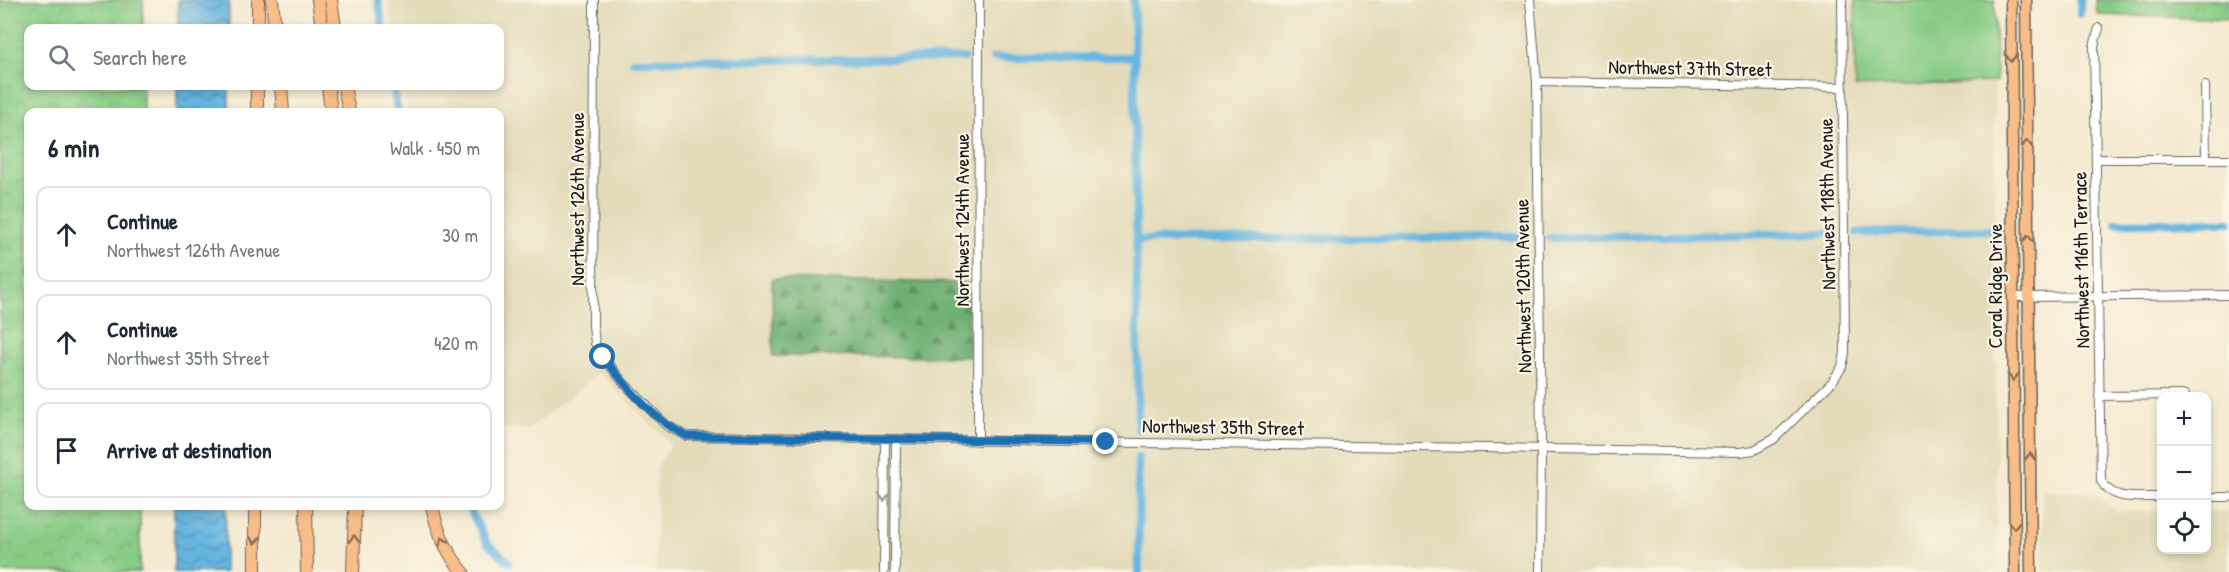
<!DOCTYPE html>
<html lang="en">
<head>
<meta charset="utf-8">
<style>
	:root { --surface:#fff; --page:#f2f2f3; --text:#1f2937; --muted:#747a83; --line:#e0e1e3 }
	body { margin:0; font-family:"Patrick Hand",sans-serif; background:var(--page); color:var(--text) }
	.controls { position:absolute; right:18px; bottom:18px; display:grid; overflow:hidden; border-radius:12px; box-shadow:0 3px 9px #0003 }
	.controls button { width:54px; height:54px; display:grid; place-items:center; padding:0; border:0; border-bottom:2px solid var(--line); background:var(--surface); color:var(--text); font:30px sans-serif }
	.stop { position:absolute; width:18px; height:18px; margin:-14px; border:4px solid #1f6fb2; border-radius:50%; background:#fff }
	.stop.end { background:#1f6fb2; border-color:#fff; box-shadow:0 2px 6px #0008 }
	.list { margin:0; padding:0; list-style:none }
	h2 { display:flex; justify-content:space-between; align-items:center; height:78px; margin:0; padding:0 24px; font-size:26px }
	h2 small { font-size:20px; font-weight:400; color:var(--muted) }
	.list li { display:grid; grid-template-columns:39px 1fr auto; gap:18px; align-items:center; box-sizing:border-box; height:96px; margin:0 12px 12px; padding:0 12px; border:2px solid var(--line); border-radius:12px }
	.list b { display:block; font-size:22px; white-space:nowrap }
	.list p { margin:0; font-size:20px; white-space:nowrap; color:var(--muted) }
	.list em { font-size:20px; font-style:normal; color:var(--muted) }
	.icon { flex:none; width:33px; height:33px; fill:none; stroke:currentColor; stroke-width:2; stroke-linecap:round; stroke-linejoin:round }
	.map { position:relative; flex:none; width:2229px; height:572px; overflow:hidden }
	.search { position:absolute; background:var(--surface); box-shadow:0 3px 9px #0003; left:24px; top:24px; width:480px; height:66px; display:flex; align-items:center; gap:15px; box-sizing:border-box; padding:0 21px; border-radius:12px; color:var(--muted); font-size:22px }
	.panel { position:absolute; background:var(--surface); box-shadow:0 3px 9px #0003; left:24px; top:108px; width:480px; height:402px; border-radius:12px }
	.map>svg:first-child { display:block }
	.built { fill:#e3dbba }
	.grass { fill:#88cc86; stroke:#527451; stroke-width:1.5 }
	.forest { fill:url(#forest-firs); stroke:#456648; stroke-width:1.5 }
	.park { fill:url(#park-crowns); stroke:#527451; stroke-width:1.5 }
	.water { fill:url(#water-waves); stroke:#41687e; stroke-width:1.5 }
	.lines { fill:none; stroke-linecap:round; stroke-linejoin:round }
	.canal { stroke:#66b5e0; stroke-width:8 }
	.minor-casing { stroke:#68645b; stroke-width:10 }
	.major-casing { stroke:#68645b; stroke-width:13 }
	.highway-casing { stroke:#68645b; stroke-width:14 }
	.minor { stroke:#fff; stroke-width:8 }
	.major { stroke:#f8bd89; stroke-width:10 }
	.highway { stroke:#f8bd89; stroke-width:12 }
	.oneway { stroke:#8a6c52 }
	.oneway2 { stroke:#999 }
	.route { stroke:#1f6fb2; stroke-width:8 }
	.labels { text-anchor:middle; stroke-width:4.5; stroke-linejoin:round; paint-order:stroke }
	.street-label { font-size:20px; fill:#1c1c1c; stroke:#fcf5e5 }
</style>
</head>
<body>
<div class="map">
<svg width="2229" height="572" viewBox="0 0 2229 572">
	<defs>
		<pattern id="forest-firs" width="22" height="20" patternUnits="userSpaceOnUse" patternTransform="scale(1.5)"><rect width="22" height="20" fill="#6eb073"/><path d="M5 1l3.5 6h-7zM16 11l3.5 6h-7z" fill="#5a8e5e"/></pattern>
		<pattern id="park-crowns" width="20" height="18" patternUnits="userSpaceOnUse" patternTransform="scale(1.5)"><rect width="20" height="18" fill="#88cc86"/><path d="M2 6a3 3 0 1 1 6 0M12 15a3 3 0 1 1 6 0" fill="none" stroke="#75af73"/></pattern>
		<pattern id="water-waves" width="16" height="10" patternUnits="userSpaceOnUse" patternTransform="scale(1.5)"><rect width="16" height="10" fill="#66b5e0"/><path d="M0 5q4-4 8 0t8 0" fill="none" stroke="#5392b5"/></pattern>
	</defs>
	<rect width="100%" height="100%" fill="#fcf5e5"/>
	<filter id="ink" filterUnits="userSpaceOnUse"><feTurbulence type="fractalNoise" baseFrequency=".0167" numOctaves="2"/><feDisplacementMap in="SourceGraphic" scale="12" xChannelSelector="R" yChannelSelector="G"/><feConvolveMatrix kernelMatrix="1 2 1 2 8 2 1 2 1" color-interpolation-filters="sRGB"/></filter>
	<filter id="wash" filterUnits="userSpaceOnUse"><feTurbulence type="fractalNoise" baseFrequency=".008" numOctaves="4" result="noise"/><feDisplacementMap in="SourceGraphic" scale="24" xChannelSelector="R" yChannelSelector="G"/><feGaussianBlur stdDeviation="1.35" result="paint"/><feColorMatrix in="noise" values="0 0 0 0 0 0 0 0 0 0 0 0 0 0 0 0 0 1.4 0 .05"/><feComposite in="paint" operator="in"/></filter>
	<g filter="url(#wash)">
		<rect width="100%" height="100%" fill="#f5ead1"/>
		<!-- built -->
		<g class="built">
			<path d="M 388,0 L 1994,0 L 1997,572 L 655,572 L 657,467 L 671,444 L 598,373 L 529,430 L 500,429 L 500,112 L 408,112 L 403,86 L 500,86 L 500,28 L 392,28 Z"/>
			<path d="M 2042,491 L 2091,493 L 2118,511 L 2161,511 L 2162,550 L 2206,550 L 2207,511 L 2229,511 L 2229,572 L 2043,572 Z"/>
		</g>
		<!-- grass -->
		<path class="grass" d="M 1855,0 L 1995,0 L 1996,82 L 1855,87 Z"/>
		<!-- forest -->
		<path class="forest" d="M 772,279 L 967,283 L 969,357 L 773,356 Z"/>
		<!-- park -->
		<g class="park">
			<path d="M 0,0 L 143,0 L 143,28 L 28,28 L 28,86 L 143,86 L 143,112 L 28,112 L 28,506 L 140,506 L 140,572 L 0,572 Z"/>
			<path d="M 2096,0 L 2229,0 L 2229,19 L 2097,15 Z"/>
		</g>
		<!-- water -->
		<g class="water">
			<rect x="178" y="0" width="51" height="28"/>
			<rect x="177" y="86" width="52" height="26"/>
			<path d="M 174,506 L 226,506 L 225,572 L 174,572 Z"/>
		</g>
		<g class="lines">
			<!-- canal -->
			<g class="canal">
				<path d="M 378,0 L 383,28"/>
				<path d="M 1134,0 L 1138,429"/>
				<path d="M 2080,0 L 2080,14"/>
				<path d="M 993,58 L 1134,57"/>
				<path d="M 633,61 L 964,58"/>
				<path d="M 393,86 L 398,112"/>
				<path d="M 2116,223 L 2229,222"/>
				<path d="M 1857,233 L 1990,230"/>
				<path d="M 1549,238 L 1835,233"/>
				<path d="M 1136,240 L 1525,237"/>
				<path d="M 1138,458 L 1139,572"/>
				<path d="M 468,506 L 487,543 L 509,562"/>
			</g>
		</g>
	</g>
	<g filter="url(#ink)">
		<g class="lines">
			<!-- minor casing -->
			<g class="minor-casing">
				<g id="minor">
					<path d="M 594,0 L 593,326 L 595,343 L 603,357 L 623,382 L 666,425 L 686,436 L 1740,452 L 1754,450 L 1774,439 L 1832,382 L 1842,367 L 1845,353 L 1842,0"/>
					<path d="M 1530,0 L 1537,82 L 1541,450 L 1540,572"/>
					<path d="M 2099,28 L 2094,46 L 2101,481 C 2114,503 2139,496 2162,497"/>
					<path d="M 1537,82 L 1842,87"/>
					<path d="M 2205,86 L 2206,158"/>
					<path d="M 2096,159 L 2229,159"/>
					<path d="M 2012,297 L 2229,295"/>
					<path d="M 2099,396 L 2185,395"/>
					<path d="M 978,441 L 979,0"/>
					<path d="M 2206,497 L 2229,497"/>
					<path d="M 884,572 L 885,439"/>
					<path d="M 895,572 L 896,439"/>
				</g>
			</g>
			<!-- major casing -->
			<g class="major-casing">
				<g id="major">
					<path d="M 2011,0 L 2015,572"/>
					<path d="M 2026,0 L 2031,572"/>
				</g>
			</g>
			<!-- highway casing -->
			<g class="highway-casing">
				<g id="highway">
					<path d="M 272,0 L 275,28"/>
					<path d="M 318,0 L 322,28"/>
					<path d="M 331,0 L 335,28"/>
					<path d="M 258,28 L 258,0"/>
					<path d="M 281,86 L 283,112"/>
					<path d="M 328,86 L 331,112"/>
					<path d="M 344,86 L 349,112"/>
					<path d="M 257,112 L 257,86"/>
					<path d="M 306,506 L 307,572"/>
					<path d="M 432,506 C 437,531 446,552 463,572"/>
					<path d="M 255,572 L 255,506"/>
					<path d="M 353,572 L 355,506"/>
				</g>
			</g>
			<!-- minor -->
			<use href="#minor" class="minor"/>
			<!-- major -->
			<use href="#major" class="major"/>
			<!-- highway -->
			<use href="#highway" class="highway"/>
		</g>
		<!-- one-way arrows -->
		<defs><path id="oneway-chevron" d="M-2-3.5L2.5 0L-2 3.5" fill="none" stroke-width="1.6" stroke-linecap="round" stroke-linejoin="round" transform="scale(1.5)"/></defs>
		<g class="oneway">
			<use href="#oneway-chevron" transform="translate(2011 58) rotate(90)"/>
			<use href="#oneway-chevron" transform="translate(2027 144) rotate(-91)"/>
			<use href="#oneway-chevron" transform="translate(2028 239) rotate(-91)"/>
			<use href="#oneway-chevron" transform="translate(2013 377) rotate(89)"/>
			<use href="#oneway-chevron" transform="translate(2030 457) rotate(-90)"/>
			<use href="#oneway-chevron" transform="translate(2014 525) rotate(89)"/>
			<use href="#oneway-chevron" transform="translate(354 539) rotate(-89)"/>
			<use href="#oneway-chevron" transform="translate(255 540) rotate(90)"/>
			<use href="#oneway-chevron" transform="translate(443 541) rotate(-114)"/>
		</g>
		<use class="oneway2" href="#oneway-chevron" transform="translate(884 497) rotate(90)"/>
	</g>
	<g class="lines" filter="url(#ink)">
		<!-- route -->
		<path class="route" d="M 603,357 C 627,387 651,418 686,436 L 1106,442"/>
	</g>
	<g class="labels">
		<!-- street labels -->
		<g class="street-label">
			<text transform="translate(1690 68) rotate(1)" y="7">Northwest 37th Street</text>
			<text transform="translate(577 199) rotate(-90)" y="7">Northwest 126th Avenue</text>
			<text transform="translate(1827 204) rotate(-91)" y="7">Northwest 118th Avenue</text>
			<text transform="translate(962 220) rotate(-90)" y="7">Northwest 124th Avenue</text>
			<text transform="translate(2081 260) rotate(-91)" y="7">Northwest 116th Terrace</text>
			<text transform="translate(1523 286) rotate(-91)" y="7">Northwest 120th Avenue</text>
			<text transform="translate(1995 286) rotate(-90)" y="7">Coral Ridge Drive</text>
			<text transform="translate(1223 427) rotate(1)" y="7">Northwest 35th Street</text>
		</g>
	</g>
</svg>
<div class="controls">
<button>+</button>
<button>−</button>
<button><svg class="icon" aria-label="locate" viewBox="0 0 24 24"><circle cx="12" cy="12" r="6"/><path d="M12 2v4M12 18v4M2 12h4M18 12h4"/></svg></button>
</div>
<div class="stop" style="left:603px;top:357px"></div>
<div class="stop end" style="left:1106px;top:442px"></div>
<div class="search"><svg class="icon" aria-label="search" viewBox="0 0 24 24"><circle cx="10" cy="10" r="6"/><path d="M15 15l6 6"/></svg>Search here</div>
<section class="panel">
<h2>6 min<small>Walk · 450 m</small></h2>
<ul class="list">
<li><svg class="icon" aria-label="ahead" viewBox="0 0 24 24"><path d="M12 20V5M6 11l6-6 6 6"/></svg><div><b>Continue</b><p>Northwest 126th Avenue</p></div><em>30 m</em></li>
<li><svg class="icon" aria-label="ahead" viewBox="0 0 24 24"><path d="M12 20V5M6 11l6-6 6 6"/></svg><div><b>Continue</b><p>Northwest 35th Street</p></div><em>420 m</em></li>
<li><svg class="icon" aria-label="arrive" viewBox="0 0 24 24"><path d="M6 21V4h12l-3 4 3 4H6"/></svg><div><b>Arrive at destination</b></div></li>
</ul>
</section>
</div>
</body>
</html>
